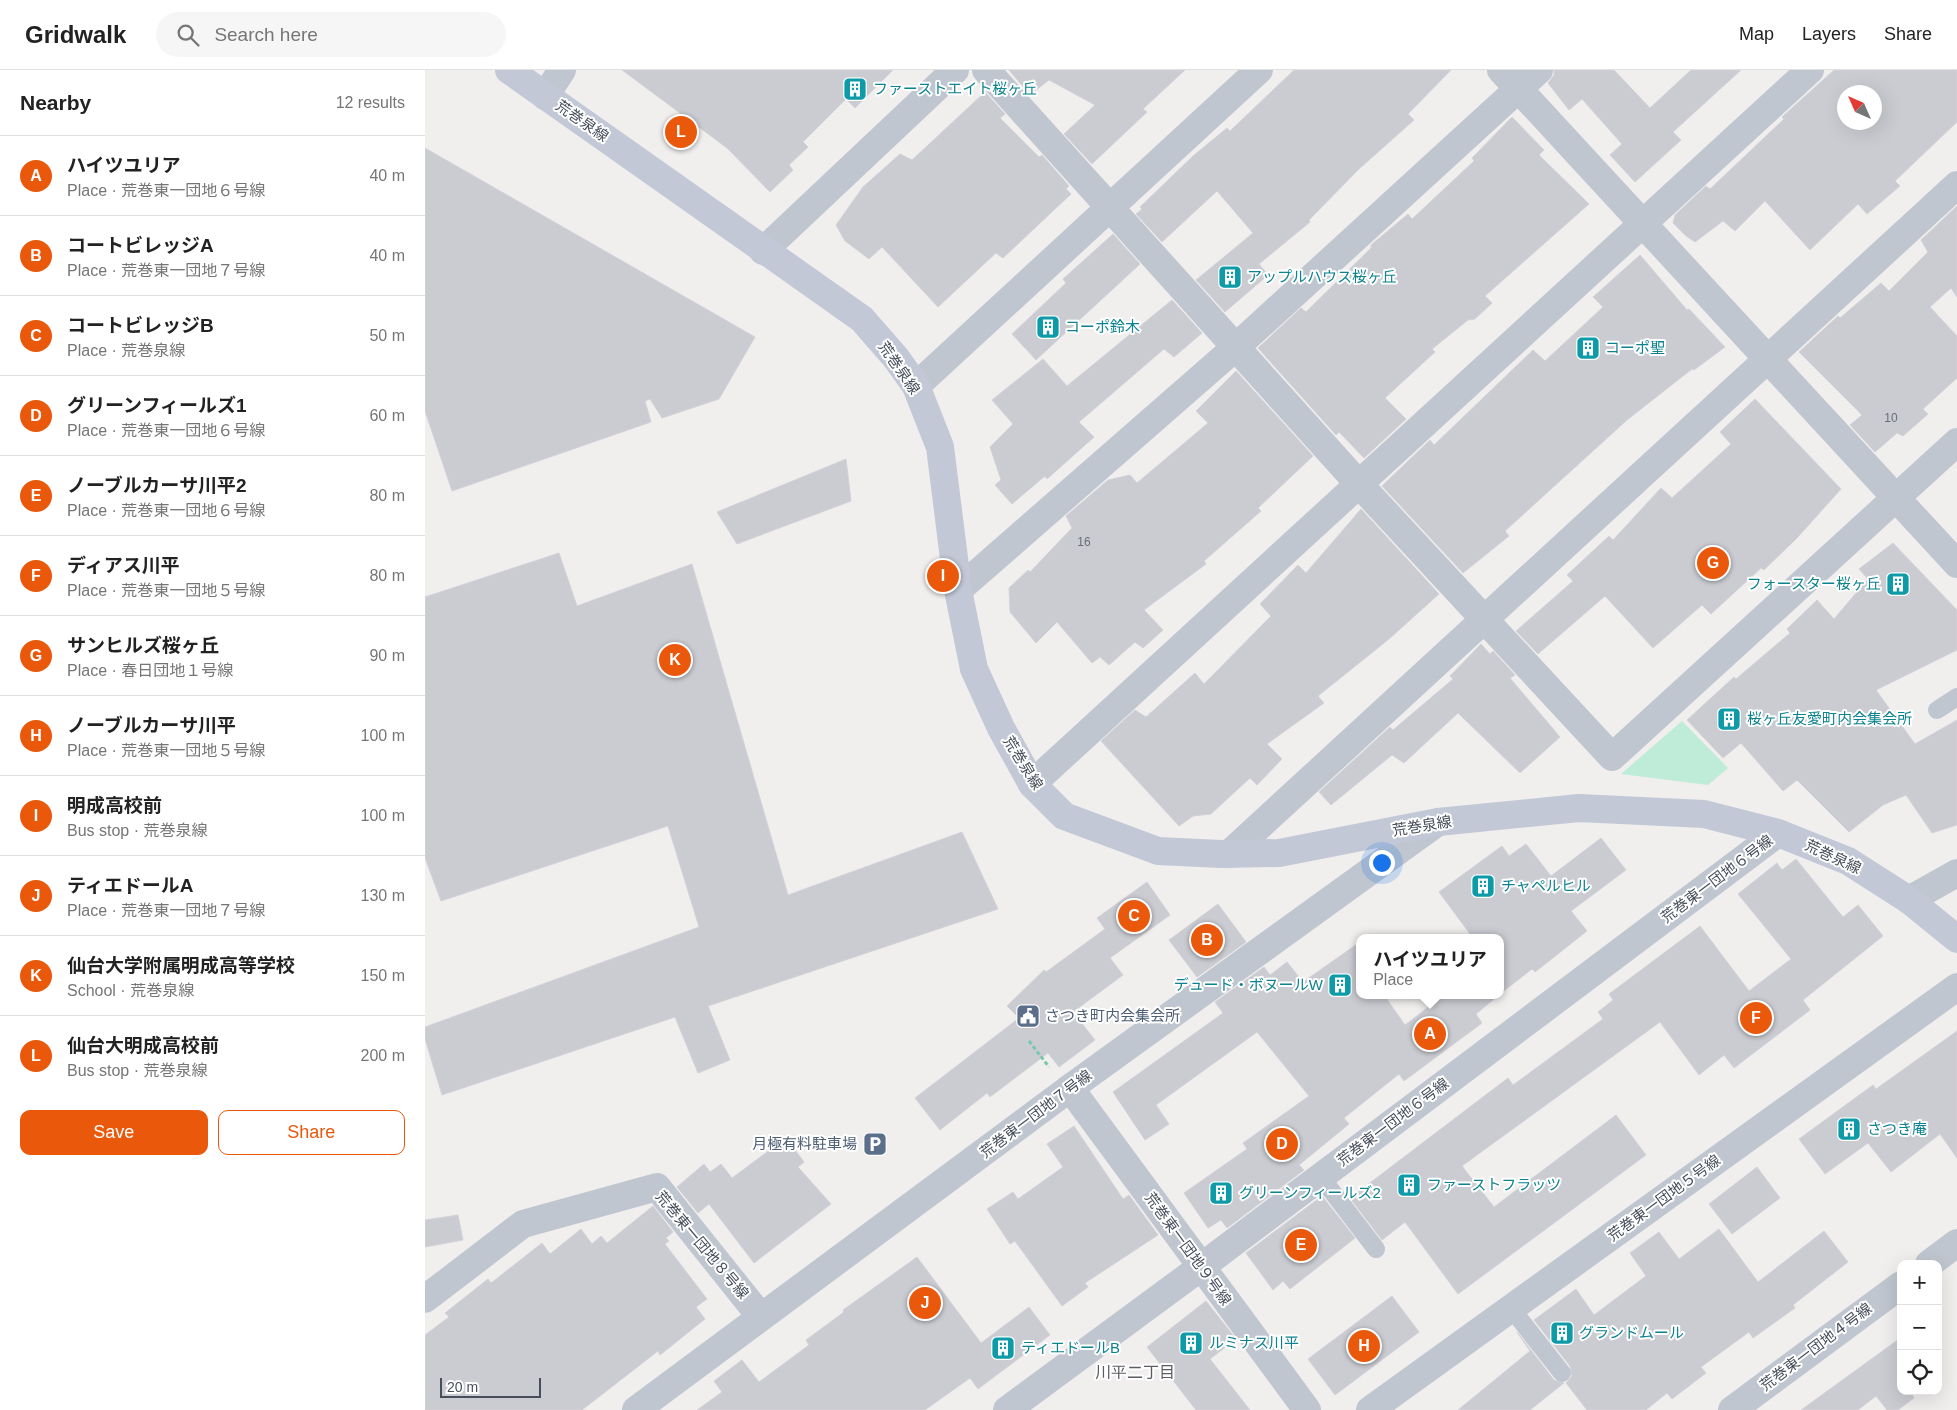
<!DOCTYPE html>
<html lang="en">
<head>
<meta charset="utf-8">
<style>
	:root { --surface:#fff; --page:#f6f6f6; --text:#222; --muted:#767676; --line:#e0e0e0; --accent:#ea580c }
	body { margin:0; font-family:Helvetica,"Noto Sans JP",sans-serif; background:var(--page); color:var(--text) }
	.controls { position:absolute; right:15px; bottom:15px; display:grid; overflow:hidden; border-radius:10px; box-shadow:0 5px 20px #0002 }
	.controls button { width:45px; height:45px; display:grid; place-items:center; padding:0; border:0; border-bottom:1px solid var(--line); background:var(--surface); color:var(--text); font:25px sans-serif }
	.compass { position:absolute; left:1412px; top:15px; width:45px; height:45px; border-radius:50%; background:var(--surface); box-shadow:0 5px 20px #0002; rotate:315deg }
	.scale { position:absolute; left:15px; bottom:12px; width:101px; box-sizing:border-box; padding-left:5px; border:2px solid #474e5a; border-top:0; font-size:14px; line-height:18px; white-space:nowrap; color:#474e5a; -webkit-text-stroke:4px #fff; paint-order:stroke }
	.you { position:absolute; left:956px; top:792px; width:18px; height:18px; margin:-12px; border:4px solid #fff; border-radius:50%; background:#1a73e8; box-shadow:0 0 0 8px #1a73e833 }
	.badge { display:grid; place-items:center; width:32px; height:32px; border-radius:50%; background:var(--accent); color:#fff; font-size:16px; font-weight:700 }
	.pin { position:absolute; translate:-50% -50%; border:2px solid #fff; box-shadow:0 1px 5px #0006 }
	.popup { position:absolute; left:931px; top:864px; width:148px; height:65px; box-sizing:border-box; display:grid; place-content:center; border-radius:10px; background:var(--surface); filter:drop-shadow(0 1px 4px #0005); font-size:16px; white-space:nowrap; color:var(--muted) }
	.popup b { font-size:19px; color:var(--text) }
	.popup::after { content:''; position:absolute; left:50%; top:100%; margin-left:-10px; border:10px solid transparent; border-top-color:var(--surface) }
	.list { margin:0; padding:0; list-style:none }
	h2 { display:flex; justify-content:space-between; align-items:center; height:65px; margin:0; padding:0 20px; font-size:21px }
	h2 small { font-size:16px; font-weight:400; color:var(--muted) }
	.list li { display:grid; grid-template-columns:32px 1fr auto; gap:15px; align-items:center; box-sizing:border-box; height:80px; padding:0 20px; border-top:1px solid var(--line) }
	.list b { display:block; font-size:19px; white-space:nowrap }
	.list p { margin:0; font-size:16px; white-space:nowrap; color:var(--muted) }
	.list em { font-size:16px; font-style:normal; color:var(--muted) }
	.actions { display:flex; gap:10px; padding:15px 20px }
	.actions a { flex:1; padding:11px 0; border:1px solid var(--accent); border-radius:10px; text-align:center; font-size:18px; color:var(--accent) }
	.actions .main { background:var(--accent); color:#fff }
	.icon { flex:none; width:28px; height:28px; fill:none; stroke:currentColor; stroke-width:2; stroke-linecap:round; stroke-linejoin:round }
	.map { position:relative; flex:none; width:1532px; height:1340px; overflow:hidden }
	header { display:flex; align-items:center; gap:30px; box-sizing:border-box; height:70px; padding:0 25px; background:var(--surface); border-bottom:1px solid var(--line) }
	header strong { font-size:24px }
	nav { display:flex; gap:28px; margin-inline-start:auto; font-size:18px }
	.search { width:350px; height:45px; background:var(--page); display:flex; align-items:center; gap:12px; box-sizing:border-box; padding:0 18px; border-radius:28px; color:var(--muted); font-size:19px }
	main { display:flex }
	aside { flex:1; background:var(--surface) }
	.map>svg:first-child { display:block }
	.green { fill:#beecd9 }
	.building { fill:#cbccd2; stroke:#d2d3d9; fill-rule:evenodd }
	.lines { fill:none; stroke-linecap:round; stroke-linejoin:round }
	.path { stroke:#78c8b0; stroke-width:3; stroke-dasharray:4 2.5; stroke-linecap:butt }
	.lane { stroke:#bfc6cf; stroke-width:18 }
	.street { stroke:#bfc6cf; stroke-width:28 }
	.secondary { stroke:#c2c8d6; stroke-width:28 }
	.labels { text-anchor:middle; stroke-width:4; stroke-linejoin:round; paint-order:stroke }
	.number-label { font-size:12px; fill:#686e78 }
	.culture-label { font-size:15px; fill:#0d838f; stroke:#fff; text-anchor:start }
	.street-label { font-size:15px; fill:#474e5a; stroke:#fff }
	.service-label { font-size:15px; fill:#4e5e75; stroke:#fff; text-anchor:start }
	.neighbourhood-label { font-size:16px; fill:#5b5d63; stroke:#fff }
</style>
</head>
<body>
<header>
<strong>Gridwalk</strong>
<div class="search"><svg class="icon" aria-label="search" viewBox="0 0 24 24"><circle cx="10" cy="10" r="6"/><path d="M15 15l6 6"/></svg>Search here</div>
<nav><a>Map</a><a>Layers</a><a>Share</a></nav>
</header>
<main>
<aside>
<h2>Nearby<small>12 results</small></h2>
<ul class="list">
<li><span class="badge">A</span><div><b>ハイツユリア</b><p>Place · 荒巻東一団地６号線</p></div><em>40 m</em></li>
<li><span class="badge">B</span><div><b>コートビレッジA</b><p>Place · 荒巻東一団地７号線</p></div><em>40 m</em></li>
<li><span class="badge">C</span><div><b>コートビレッジB</b><p>Place · 荒巻泉線</p></div><em>50 m</em></li>
<li><span class="badge">D</span><div><b>グリーンフィールズ1</b><p>Place · 荒巻東一団地６号線</p></div><em>60 m</em></li>
<li><span class="badge">E</span><div><b>ノーブルカーサ川平2</b><p>Place · 荒巻東一団地６号線</p></div><em>80 m</em></li>
<li><span class="badge">F</span><div><b>ディアス川平</b><p>Place · 荒巻東一団地５号線</p></div><em>80 m</em></li>
<li><span class="badge">G</span><div><b>サンヒルズ桜ヶ丘</b><p>Place · 春日団地１号線</p></div><em>90 m</em></li>
<li><span class="badge">H</span><div><b>ノーブルカーサ川平</b><p>Place · 荒巻東一団地５号線</p></div><em>100 m</em></li>
<li><span class="badge">I</span><div><b>明成高校前</b><p>Bus stop · 荒巻泉線</p></div><em>100 m</em></li>
<li><span class="badge">J</span><div><b>ティエドールA</b><p>Place · 荒巻東一団地７号線</p></div><em>130 m</em></li>
<li><span class="badge">K</span><div><b>仙台大学附属明成高等学校</b><p>School · 荒巻泉線</p></div><em>150 m</em></li>
<li><span class="badge">L</span><div><b>仙台大明成高校前</b><p>Bus stop · 荒巻泉線</p></div><em>200 m</em></li>
</ul>
<div class="actions"><a class="main">Save</a><a>Share</a></div>
</aside>
<div class="map">
<svg width="1532" height="1340" viewBox="0 0 1532 1340">
	<rect width="100%" height="100%" fill="#f1eeee"/>
	<!-- green -->
	<path class="green" d="M 1257,651 L 1303,698 L 1283,715 L 1196,704 Z"/>
	<!-- building -->
	<g class="building">
		<path d="M 197,0 L 468,0 L 430,38 L 421,29 L 378,72 L 383,77 L 364,95 L 368,100 L 345,122 L 302,78 Z"/>
		<path d="M 584,0 L 760,0 L 718,39 L 722,42 L 667,94 L 639,64 L 670,35 L 624,10 L 605,25 Z"/>
		<path d="M 869,0 L 1026,0 L 983,44 L 989,50 L 934,99 L 884,150 L 885,152 L 834,194 L 843,205 L 800,242 L 771,210 L 828,163 L 792,121 L 737,172 L 711,144 L 717,139 L 715,137 L 768,86 L 802,58 L 805,61 Z"/>
		<path d="M 1129,0 L 1189,0 L 1225,38 L 1266,0 L 1316,0 L 1248,62 L 1256,70 L 1210,112 L 1185,85 L 1197,74 L 1157,29 L 1144,40 L 1123,13 L 1129,5 Z"/>
		<path d="M 1409,0 L 1532,0 L 1532,52 L 1470,111 L 1475,116 L 1442,144 L 1433,134 L 1385,180 L 1340,131 L 1310,161 L 1298,151 L 1270,172 L 1261,166 L 1248,153 L 1250,145 L 1281,116 L 1285,119 L 1359,49 L 1357,47 ZM 1420,22 L 1450,22 L 1450,52 L 1420,52 Z"/>
		<path d="M 560,22 L 580,44 L 575,48 L 614,87 L 617,85 L 644,116 L 641,119 L 646,124 L 578,188 L 571,183 L 513,237 L 457,177 L 444,189 L 420,171 L 411,155 L 438,117 L 475,84 L 487,90 Z"/>
		<path d="M 1087,47 L 1119,80 L 1114,85 L 1164,134 L 1060,226 L 1067,233 L 1050,249 L 1043,250 L 1007,279 L 1010,282 L 960,328 L 981,349 L 939,388 L 914,362 L 911,365 L 833,278 L 876,238 L 881,242 L 946,178 L 946,175 L 983,144 L 987,149 L 1049,91 L 1047,88 Z"/>
		<path d="M 0,78 L 330,267 L 294,329 L 237,348 L 225,329 L 220,331 L 226,352 L 27,421 L 0,341 Z"/>
		<path d="M 1532,136 L 1532,227 L 1526,218 L 1505,237 L 1532,266 L 1532,308 L 1498,339 L 1503,344 L 1478,366 L 1472,363 L 1450,382 L 1425,355 L 1437,345 L 1374,282 L 1413,246 L 1415,248 L 1456,213 L 1464,221 L 1503,182 L 1496,170 Z"/>
		<path d="M 688,164 L 715,194 L 611,290 L 587,264 L 641,213 L 638,209 Z"/>
		<path d="M 1215,185 L 1262,240 L 1264,239 L 1300,277 L 1269,300 L 1267,299 L 1202,350 L 1080,461 L 1084,466 L 1038,503 L 957,416 L 1005,370 L 1009,375 L 1108,280 L 1120,291 L 1178,237 L 1168,227 Z"/>
		<path d="M 747,230 L 777,263 L 749,287 L 739,279 L 654,352 L 669,367 L 622,409 L 620,406 L 587,434 L 570,415 L 576,410 L 565,377 L 588,354 L 567,330 L 618,289 L 642,316 Z"/>
		<path d="M 811,301 L 888,386 L 833,438 L 836,441 L 779,491 L 781,494 L 719,540 L 738,560 L 718,578 L 710,572 L 684,595 L 675,587 L 667,593 L 632,552 L 611,573 L 585,542 L 584,518 L 603,500 L 605,502 L 647,458 L 641,446 L 683,410 L 705,405 L 712,413 L 783,353 L 771,341 Z"/>
		<path d="M 1330,329 L 1416,419 L 1372,468 L 1339,500 L 1336,498 L 1286,544 L 1277,535 L 1228,578 L 1180,526 L 1113,584 L 1091,561 L 1148,511 L 1142,505 L 1184,466 L 1188,470 L 1236,418 L 1247,428 L 1306,374 L 1295,362 Z"/>
		<path d="M 421,389 L 426,431 L 312,474 L 292,442 Z"/>
		<path d="M 936,439 L 1014,524 L 964,569 L 893,626 L 899,633 L 842,674 L 857,689 L 832,715 L 825,708 L 786,744 L 768,746 L 754,756 L 676,671 L 710,640 L 721,647 L 770,603 L 779,614 L 846,546 L 835,534 L 873,495 L 881,503 Z"/>
		<path d="M 1468,473 L 1532,540 L 1532,580 L 1451,620 L 1490,674 L 1532,650 L 1532,755 L 1507,763 L 1481,725 L 1458,735 L 1424,762 L 1372,710 L 1358,721 L 1316,673 L 1298,688 L 1262,650 L 1309,607 L 1311,609 L 1365,563 L 1362,559 L 1392,530 L 1409,549 L 1443,509 L 1434,499 Z"/>
		<path d="M 134,483 L 152,536 L 267,494 L 363,825 L 537,762 L 573,839 L 283,936 L 305,990 L 273,1003 L 250,947 L 17,1025 L 0,969 L 0,957 L 274,857 L 243,756 L 16,831 L 0,788 L 0,527 Z"/>
		<path d="M 1056,574 L 1065,584 L 1068,581 L 1090,605 L 1085,608 L 1135,667 L 1095,703 L 1033,643 L 979,693 L 967,685 L 906,735 L 894,722 L 965,657 L 968,660 L 1028,609 L 1025,606 Z"/>
		<path d="M 1176,768 L 1201,800 L 1146,841 L 1162,861 L 1110,902 L 1107,899 L 1075,924 L 1075,868 L 1048,868 L 1014,822 L 1077,776 L 1084,786 L 1101,774 L 1126,806 Z"/>
		<path d="M 1371,789 L 1418,847 L 1433,835 L 1458,866 L 1378,930 L 1385,940 L 1309,998 L 1299,985 L 1274,1005 L 1235,952 L 1037,1096 L 1069,1137 L 1191,1045 L 1221,1085 L 1033,1224 L 980,1152 L 957,1170 L 925,1128 L 1083,1008 L 1088,1015 L 1178,949 L 1173,942 L 1188,930 L 1184,924 L 1275,856 L 1324,921 L 1366,889 L 1313,824 L 1352,793 L 1357,800 Z"/>
		<path d="M 722,812 L 745,845 L 685,888 L 698,905 L 648,942 L 670,970 L 634,997 L 623,983 L 565,1027 L 562,1023 L 515,1060 L 490,1028 L 594,948 L 582,936 L 619,900 L 621,902 L 680,859 L 672,848 Z"/>
		<path d="M 793,834 L 821,872 L 772,907 L 744,870 Z"/>
		<path d="M 935,872 L 935,925 L 959,925 L 980,955 L 1019,925 L 1074,925 L 1051,944 L 1057,953 L 979,1011 L 974,1004 L 919,1048 L 924,1054 L 874,1095 L 879,1100 L 802,1158 L 796,1150 L 783,1158 L 759,1123 L 822,1079 L 818,1073 L 884,1026 L 832,962 L 731,1035 L 744,1054 L 720,1070 L 688,1022 L 798,943 L 790,932 L 839,897 L 845,905 L 862,892 L 878,912 Z"/>
		<path d="M 1532,961 L 1532,1088 L 1515,1064 L 1466,1102 L 1443,1073 L 1400,1104 L 1374,1069 L 1448,1015 L 1451,1019 Z"/>
		<path d="M 649,1056 L 698,1129 L 704,1125 L 733,1165 L 660,1213 L 663,1217 L 637,1236 L 590,1171 L 585,1174 L 562,1139 L 588,1122 L 593,1129 L 638,1097 L 622,1074 Z"/>
		<path d="M 361,1068 L 379,1092 L 373,1097 L 406,1134 L 329,1193 L 284,1134 L 273,1143 L 252,1117 L 279,1094 L 285,1102 L 296,1094 L 307,1108 Z"/>
		<path d="M 1332,1097 L 1355,1128 L 1307,1164 L 1284,1134 Z"/>
		<path d="M 897,1126 L 930,1168 L 865,1219 L 858,1211 L 848,1220 L 821,1183 Z"/>
		<path d="M 228,1136 L 248,1162 L 241,1168 L 244,1171 L 240,1174 L 282,1229 L 271,1237 L 280,1249 L 235,1285 L 233,1281 L 157,1340 L 0,1340 L 0,1265 L 24,1247 L 20,1243 L 63,1209 L 66,1213 L 117,1173 L 125,1184 L 156,1159 L 167,1174 L 176,1166 L 182,1173 Z"/>
		<path d="M 33,1145 L 38,1170 L 0,1177 L 0,1150 Z"/>
		<path d="M 1294,1159 L 1333,1212 L 1399,1161 L 1423,1192 L 1368,1235 L 1370,1238 L 1328,1268 L 1324,1262 L 1276,1297 L 1281,1303 L 1247,1329 L 1242,1323 L 1221,1340 L 1162,1340 L 1141,1313 L 1147,1306 L 1145,1296 L 1109,1250 L 1151,1219 L 1169,1245 L 1221,1206 L 1205,1183 L 1234,1162 L 1254,1189 Z"/>
		<path d="M 492,1187 L 556,1273 L 604,1237 L 625,1265 L 553,1319 L 545,1308 L 500,1340 L 272,1340 L 297,1322 L 289,1311 L 317,1290 L 334,1312 L 384,1275 L 381,1270 L 419,1242 L 418,1240 Z"/>
		<path d="M 967,1226 L 994,1262 L 910,1325 L 883,1289 Z"/>
		<path d="M 781,1231 L 811,1269 L 785,1289 L 825,1340 L 771,1340 L 722,1277 Z"/>
		<path d="M 1092,1262 L 1129,1310 L 1139,1313 L 1105,1340 L 1033,1340 L 1105,1281 Z"/>
		<path d="M 1474,1269 L 1476,1321 L 1485,1321 L 1489,1328 L 1473,1340 L 1462,1340 L 1451,1326 L 1433,1340 L 1376,1340 Z"/>
	</g>
	<g class="lines">
		<!-- path -->
		<path class="path" d="M 604,971 L 624,997"/>
		<!-- lane -->
		<g class="lane">
			<path d="M 1512,640 L 1532,627"/>
			<path d="M 896,1107 L 951,1179"/>
			<path d="M 1086,1238 L 1137,1303"/>
		</g>
		<!-- street -->
		<g class="street">
			<path d="M 561,0 L 933,413 L 1187,687 L 1532,372"/>
			<path d="M 1076,0 L 1532,494"/>
			<path d="M 120,26 L 137,0"/>
			<path d="M 338,181 L 530,0"/>
			<path d="M 491,316 L 834,0"/>
			<path d="M 533,520 L 811,277 L 1114,0"/>
			<path d="M 607,714 L 1385,0"/>
			<path d="M 804,784 L 1532,115"/>
			<path d="M 1484,830 L 1532,803"/>
			<path d="M 645,1018 L 882,1340"/>
			<path d="M 1504,1194 L 1532,1173"/>
			<path d="M 0,1229 L 98,1154 L 232,1117 L 336,1247"/>
			<path d="M 211,1340 L 645,1018 L 1013,752"/>
			<path d="M 582,1340 L 776,1197 L 1353,763"/>
			<path d="M 945,1340 L 1532,917"/>
			<path d="M 1307,1340 L 1476,1215"/>
		</g>
		<!-- secondary -->
		<path class="secondary" d="M 84,0 L 437,249 L 471,288 L 491,316 L 515,377 L 533,520 L 549,599 L 576,658 L 607,714 L 639,746 L 733,781 L 796,784 L 854,783 L 1013,752 L 1154,738 L 1279,744 L 1353,763 L 1423,791 L 1484,830 L 1532,869"/>
	</g>
	<!-- icons -->
	<defs>
		<g id="building-square" transform="scale(1.25)"><rect x="-9" y="-9" width="18" height="18" rx="4" fill="#0f9aa8" stroke="#fff"/><path d="M-4-6H4V6H1V3H-1V6H-4ZM-2.5-4.3h1.7v1.8h-1.7ZM.8-4.3h1.7v1.8H.8ZM-2.5-1h1.7V.8h-1.7ZM.8-1h1.7V.8H.8Z" fill="#fff"/></g>
		<g id="civic-square" transform="scale(1.25)"><rect x="-9" y="-9" width="18" height="18" rx="4" fill="#5c6f8a" stroke="#fff"/><path d="M-.6-6.5H3V-4.5H.6V-3L4-1V1h2V6H-6V1h2V-1L-.6-3ZM-1.2 2.5V6h2.4V2.5Z" fill="#fff"/></g>
		<g id="parking-square" transform="scale(1.25)"><rect x="-9" y="-9" width="18" height="18" rx="4" fill="#5c6f8a" stroke="#fff"/><path d="M-3.5-5.5H1a3.5 3.5 0 0 1 0 7H-1V5.5H-3.5ZM-1-3.4V-.6H.8a1.4 1.4 0 0 0 0-2.8Z" fill="#fff"/></g>
	</defs>
	<g fill-rule="evenodd">
		<use href="#building-square" x="430" y="19"/>
		<use href="#building-square" x="805" y="207"/>
		<use href="#building-square" x="623" y="257"/>
		<use href="#building-square" x="1163" y="278"/>
		<use href="#building-square" x="1473" y="514"/>
		<use href="#building-square" x="1304" y="649"/>
		<use href="#building-square" x="1058" y="816"/>
		<use href="#building-square" x="915" y="915"/>
		<use href="#civic-square" x="603" y="946"/>
		<use href="#building-square" x="1424" y="1059"/>
		<use href="#parking-square" x="450" y="1074"/>
		<use href="#building-square" x="984" y="1115"/>
		<use href="#building-square" x="796" y="1123"/>
		<use href="#building-square" x="1137" y="1263"/>
		<use href="#building-square" x="766" y="1273"/>
		<use href="#building-square" x="578" y="1278"/>
	</g>
	<g class="labels">
		<!-- number labels -->
		<g class="number-label">
			<text x="1466" y="352">10</text>
			<text x="659" y="476">16</text>
		</g>
		<!-- culture labels -->
		<g class="culture-label">
			<text x="448" y="24">ファーストエイト桜ヶ丘</text>
			<text x="822" y="212">アップルハウス桜ヶ丘</text>
			<text x="640" y="262">コーポ鈴木</text>
			<text x="1180" y="283">コーポ聖</text>
			<text x="1456" y="519" text-anchor="end">フォースター桜ヶ丘</text>
			<text x="1322" y="654">桜ヶ丘友愛町内会集会所</text>
			<text x="1076" y="821">チャペルヒル</text>
			<text x="898" y="920" text-anchor="end">デュード・ボヌールW</text>
			<text x="1442" y="1064">さつき庵</text>
			<text x="1002" y="1120">ファーストフラッツ</text>
			<text x="814" y="1128">グリーンフィールズ2</text>
			<text x="1154" y="1268">グランドムール</text>
			<text x="784" y="1278">ルミナス川平</text>
			<text x="596" y="1283">ティエドールB</text>
		</g>
		<!-- street labels -->
		<g class="street-label">
			<text transform="translate(157 51) rotate(35)" y="5">荒巻泉線</text>
			<text transform="translate(474 298) rotate(55)" y="5">荒巻泉線</text>
			<text transform="translate(598 693) rotate(58)" y="5">荒巻泉線</text>
			<text transform="translate(997 756) rotate(-9)" y="5">荒巻泉線</text>
			<text transform="translate(1408 787) rotate(25)" y="5">荒巻泉線</text>
			<text transform="translate(1292 809) rotate(-37)" y="5">荒巻東一団地６号線</text>
			<text transform="translate(611 1044) rotate(-37)" y="5">荒巻東一団地７号線</text>
			<text transform="translate(968 1052) rotate(-37)" y="5">荒巻東一団地６号線</text>
			<text transform="translate(1239 1128) rotate(-36)" y="5">荒巻東一団地５号線</text>
			<text transform="translate(277 1175) rotate(50)" y="5">荒巻東一団地８号線</text>
			<text transform="translate(763 1179) rotate(54)" y="5">荒巻東一団地９号線</text>
			<text transform="translate(1391 1277) rotate(-37)" y="5">荒巻東一団地４号線</text>
		</g>
		<!-- service labels -->
		<g class="service-label">
			<text x="620" y="951">さつき町内会集会所</text>
			<text x="432" y="1079" text-anchor="end">月極有料駐車場</text>
		</g>
		<!-- neighbourhood labels -->
		<g class="neighbourhood-label">
			<text x="710" y="1308">川平二丁目</text>
		</g>
	</g>
</svg>
<div class="controls">
<button>+</button>
<button>−</button>
<button><svg class="icon" aria-label="locate" viewBox="0 0 24 24"><circle cx="12" cy="12" r="6"/><path d="M12 2v4M12 18v4M2 12h4M18 12h4"/></svg></button>
</div>
<svg class="compass" viewBox="-18 -18 36 36"><path d="M0-13l5 13h-10z" fill="#e53935"/><path d="M0 13l5-13h-10z" fill="#767676"/></svg>
<div class="scale">20 m</div>
<div class="you"></div>
<div class="pin badge" style="left:1005px;top:964px">A</div>
<div class="popup"><b>ハイツユリア</b>Place</div>
<div class="pin badge" style="left:782px;top:870px">B</div>
<div class="pin badge" style="left:709px;top:846px">C</div>
<div class="pin badge" style="left:857px;top:1074px">D</div>
<div class="pin badge" style="left:876px;top:1175px">E</div>
<div class="pin badge" style="left:1331px;top:948px">F</div>
<div class="pin badge" style="left:1288px;top:493px">G</div>
<div class="pin badge" style="left:939px;top:1276px">H</div>
<div class="pin badge" style="left:518px;top:506px">I</div>
<div class="pin badge" style="left:500px;top:1233px">J</div>
<div class="pin badge" style="left:250px;top:590px">K</div>
<div class="pin badge" style="left:256px;top:62px">L</div>
</div>
</main>
</body>
</html>
